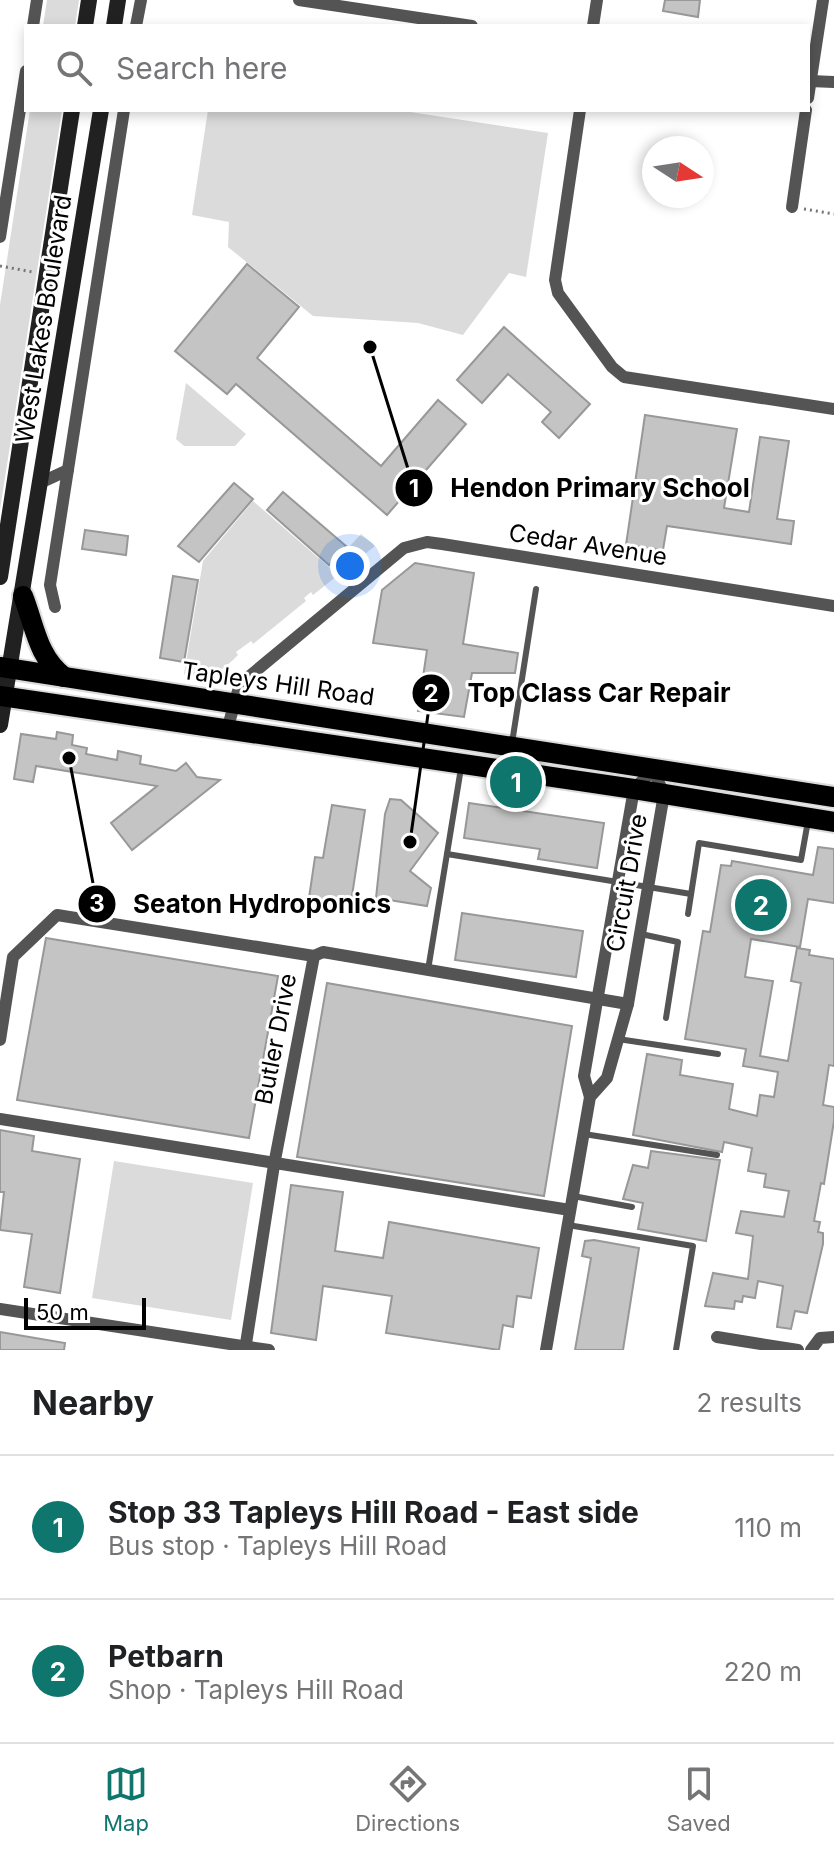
<!DOCTYPE html>
<html lang="en">
<head>
<meta charset="utf-8">
<style>
	:root { --surface:#fff; --page:#f2f2f2; --text:#202124; --muted:#757577; --line:#e0e0e0; --accent:#0f766e }
	body { margin:0; font-family:Inter,sans-serif; background:var(--page); color:var(--text) }
	.compass { position:absolute; left:642px; top:136px; width:72px; height:72px; border-radius:50%; background:var(--surface); box-shadow:0 4px 12px #0003; rotate:102deg }
	.scale { position:absolute; left:24px; bottom:20px; width:122px; box-sizing:border-box; padding-left:8px; border:4px solid #000; border-top:0; font-size:22px; line-height:28px; white-space:nowrap; color:#000; -webkit-text-stroke:6px #fff; paint-order:stroke }
	.you { position:absolute; left:350px; top:566px; width:28px; height:28px; margin:-20px; border:6px solid #fff; border-radius:50%; background:#1a73e8; box-shadow:0 0 0 12px #1a73e833 }
	.badge { display:grid; place-items:center; width:52px; height:52px; border-radius:50%; background:var(--accent); color:#fff; font-size:26px; font-weight:700 }
	.pin { position:absolute; translate:-50% -50%; border:4px solid #fff; box-shadow:0 2px 8px #0006 }
	.list { margin:0; padding:0; list-style:none }
	h2 { display:flex; justify-content:space-between; align-items:center; height:104px; margin:0; padding:0 32px; font-size:34px }
	h2 small { font-size:26px; font-weight:400; color:var(--muted) }
	.list li { display:grid; grid-template-columns:52px 1fr auto; gap:24px; align-items:center; box-sizing:border-box; height:144px; padding:0 32px; border-top:2px solid var(--line) }
	.list b { display:block; font-size:30px; white-space:nowrap }
	.list p { margin:0; font-size:26px; white-space:nowrap; color:var(--muted) }
	.list em { font-size:26px; font-style:normal; color:var(--muted) }
	.icon { flex:none; width:44px; height:44px; fill:none; stroke:currentColor; stroke-width:2; stroke-linecap:round; stroke-linejoin:round }
	.map { position:relative; flex:none; width:834px; height:1350px; overflow:hidden }
	.search { position:absolute; background:var(--surface); box-shadow:0 4px 12px #0003; left:24px; right:24px; top:24px; height:88px; display:flex; align-items:center; gap:20px; box-sizing:border-box; padding:0 28px; border-radius:0px; color:var(--muted); font-size:30px }
	.sheet { height:392px; background:var(--surface) }
	nav { display:flex; justify-content:space-around; align-items:center; box-sizing:border-box; height:112px; border-top:2px solid var(--line); background:var(--surface); font-size:22px; color:var(--muted) }
	nav a { display:grid; justify-items:center; gap:4px }
	nav .on { color:var(--accent) }
	.map>svg:first-child { display:block }
	.green { fill:#dbdbdb }
	.building { fill:#c4c4c4; stroke:#989898; stroke-width:2 }
	.lines { fill:none; stroke-linecap:round; stroke-linejoin:round }
	.primary-casing { stroke:#dbdbdb; stroke-width:24 }
	.path { stroke:#767676; stroke-width:3; stroke-dasharray:2 4; stroke-linecap:butt }
	.service { stroke:#545454; stroke-width:6 }
	.minor { stroke:#545454; stroke-width:12 }
	.secondary { stroke:#212121; stroke-width:16 }
	.primary { stroke:#000; stroke-width:20 }
	.labels { text-anchor:middle; stroke-width:6; stroke-linejoin:round; paint-order:stroke }
	.street-label { font-size:24px; fill:#000; stroke:#fff }
	.leader { fill:none; stroke:#000; stroke-width:3 }
	.callout-dot { fill:#000; stroke:#fff; stroke-width:3 }
	.mark-label { font-size:24px; text-anchor:middle; font-weight:bold; fill:#fff }
	.callout-label { font-size:26px; text-anchor:middle; font-weight:bold; fill:#000; stroke:#fff; stroke-width:6; stroke-linejoin:round; paint-order:stroke }
</style>
</head>
<body>
<div class="map">
<svg width="834" height="1350" viewBox="0 0 834 1350">
	<rect width="100%" height="100%" fill="#fff"/>
	<!-- green -->
	<g class="green">
		<path d="M 47,0 L 79,0 L 75,26 L 43,26 Z"/>
		<path d="M 30,110 L 62,110 L 0,510 L 0,305 Z"/>
		<path d="M 208,110 L 397,110 L 548,133 L 526,277 L 509,273 L 463,335 L 418,323 L 313,316 L 228,247 L 229,222 L 192,215 Z"/>
		<path d="M 186,383 L 246,434 L 235,446 L 184,446 L 176,439 Z"/>
		<path d="M 253,501 L 330,568 L 361,534 L 375,546 L 313,595 L 311,592 L 304,598 L 306,601 L 253,644 L 251,641 L 236,652 L 238,655 C 220,673 210,679 184,674 L 203,561 Z"/>
		<path d="M 114,1161 L 253,1183 L 231,1320 L 92,1298 Z"/>
	</g>
	<!-- building -->
	<g class="building">
		<path d="M 665,0 L 700,0 L 698,17 L 663,11 Z"/>
		<path d="M 247,264 L 299,307 L 257,358 L 381,466 L 438,400 L 466,424 L 387,515 L 236,384 L 227,394 L 175,351 Z"/>
		<path d="M 504,327 L 590,404 L 559,438 L 542,422 L 551,412 L 508,374 L 482,403 L 457,380 Z"/>
		<path d="M 645,415 L 737,429 L 724,508 L 749,512 L 760,437 L 789,441 L 777,519 L 794,521 L 791,544 L 667,526 L 663,550 L 626,545 Z"/>
		<path d="M 234,483 L 253,499 L 199,562 L 178,546 Z"/>
		<path d="M 283,492 L 346,546 L 329,565 L 267,510 Z"/>
		<path d="M 85,530 L 128,536 L 126,555 L 82,549 Z"/>
		<path d="M 415,563 L 474,573 L 463,644 L 518,653 L 515,673 L 472,673 L 464,717 L 418,711 L 427,650 L 373,643 L 382,590 Z"/>
		<path d="M 173,576 L 198,580 L 184,662 L 160,658 Z"/>
		<path d="M 57,732 L 73,735 L 72,745 L 87,748 L 86,754 L 117,760 L 118,751 L 141,756 L 140,764 L 176,771 L 186,763 L 197,777 L 220,780 L 132,850 L 111,823 L 157,786 L 36,766 L 33,782 L 14,779 L 21,734 L 56,739 Z"/>
		<path d="M 390,799 L 401,800 L 438,833 L 410,871 L 431,888 L 427,906 L 376,898 L 385,814 Z"/>
		<path d="M 469,803 L 604,823 L 597,868 L 538,859 L 540,849 L 464,838 Z"/>
		<path d="M 332,805 L 365,810 L 352,896 L 342,903 L 309,898 L 315,857 L 323,858 Z"/>
		<path d="M 818,847 L 834,849 L 834,903 L 808,899 L 800,947 L 751,939 L 745,977 L 773,981 L 760,1056 L 788,1061 L 801,983 L 791,981 L 797,948 L 810,950 L 809,955 L 834,959 L 834,1066 L 829,1065 L 823,1105 L 834,1107 L 834,1121 L 824,1184 L 821,1183 L 814,1221 L 820,1222 L 818,1232 L 823,1233 L 823,1244 L 807,1313 L 795,1311 L 791,1329 L 777,1327 L 783,1286 L 758,1281 L 755,1298 L 743,1296 L 742,1302 L 735,1301 L 734,1309 L 705,1306 L 713,1273 L 748,1279 L 753,1236 L 736,1233 L 741,1211 L 784,1217 L 789,1191 L 764,1187 L 766,1174 L 748,1171 L 752,1148 L 724,1142 L 722,1152 L 633,1135 L 647,1054 L 682,1060 L 680,1075 L 733,1084 L 729,1109 L 757,1116 L 760,1095 L 774,1097 L 778,1072 L 743,1066 L 746,1049 L 685,1039 L 703,931 L 710,932 L 721,865 L 731,866 L 732,861 L 813,875 Z"/>
		<path d="M 462,913 L 583,931 L 576,977 L 455,960 Z"/>
		<path d="M 46,938 L 278,976 L 249,1138 L 17,1100 Z"/>
		<path d="M 327,983 L 572,1026 L 544,1196 L 297,1157 Z"/>
		<path d="M 0,1130 L 34,1136 L 32,1151 L 80,1159 L 60,1293 L 24,1287 L 32,1234 L 0,1230 L 4,1192 L 0,1192 Z"/>
		<path d="M 651,1151 L 720,1160 L 706,1241 L 638,1229 L 643,1203 L 623,1199 L 633,1165 L 648,1168 Z"/>
		<path d="M 291,1185 L 343,1192 L 335,1251 L 383,1258 L 389,1222 L 539,1248 L 531,1298 L 517,1296 L 513,1327 L 503,1325 L 499,1350 L 386,1333 L 392,1296 L 323,1286 L 316,1340 L 271,1333 Z"/>
		<path d="M 594,1240 L 639,1248 L 623,1350 L 575,1350 L 591,1258 L 582,1256 L 585,1241 Z"/>
		<path d="M 0,1332 L 65,1343 L 64,1350 L 0,1350 Z"/>
	</g>
	<g class="lines">
		<!-- primary casing -->
		<g class="primary-casing">
			<g id="primary">
				<path d="M 23,596 C 35,626 37,656 64,677"/>
				<path d="M 0,667 L 834,797"/>
				<path d="M 0,696 L 634,789 L 834,822"/>
			</g>
		</g>
		<!-- path -->
		<g class="path">
			<path d="M 804,209 L 834,214"/>
			<path d="M 0,266 L 33,272"/>
		</g>
		<!-- service -->
		<g class="service">
			<path d="M 512,743 L 536,589"/>
			<path d="M 447,854 L 691,894"/>
			<path d="M 688,914 L 699,843 L 801,860 L 808,821"/>
			<path d="M 641,934 L 678,942 L 666,1018"/>
			<path d="M 428,970 L 461,768"/>
			<path d="M 618,1039 L 718,1054"/>
			<path d="M 584,1134 L 717,1155"/>
			<path d="M 573,1196 L 632,1207"/>
			<path d="M 568,1225 L 693,1246 L 676,1350"/>
		</g>
		<!-- minor -->
		<g class="minor">
			<path d="M 299,0 L 472,26"/>
			<path d="M 33,26 L 37,0"/>
			<path d="M 136,26 L 141,0"/>
			<path d="M 593,26 L 597,0"/>
			<path d="M 810,81 L 834,82"/>
			<path d="M 808,98 L 823,0"/>
			<path d="M 580,110 L 555,280 L 558,293 L 612,367 L 624,377 L 834,409"/>
			<path d="M 792,207 L 806,110"/>
			<path d="M 0,237 L 26,71"/>
			<path d="M 42,482 L 68,470"/>
			<path d="M 55,607 L 50,585 L 124,110"/>
			<path d="M 227,730 L 240,684 L 404,548 L 427,542 L 442,544 L 834,606"/>
			<path d="M 0,1040 L 13,957 L 57,915 L 314,956"/>
			<path d="M 0,1119 L 570,1210"/>
			<path d="M 0,1309 L 269,1350"/>
			<path d="M 717,1337 L 798,1350"/>
			<path d="M 245,1350 L 274,1165 L 314,956 L 323,952 L 628,1004"/>
			<path d="M 546,1350 L 590,1097 L 584,1076 L 634,789 L 653,770 L 664,794 L 628,1004 L 607,1078 L 590,1097"/>
			<path d="M 811,1350 L 820,1338 L 834,1337"/>
		</g>
		<!-- secondary -->
		<g class="secondary">
			<path d="M 85,26 L 89,0"/>
			<path d="M 114,26 L 118,0"/>
			<path d="M 0,577 L 72,110"/>
			<path d="M 0,725 L 101,110"/>
		</g>
		<!-- primary -->
		<use href="#primary" class="primary"/>
	</g>
	<g class="labels">
		<!-- street labels -->
		<g class="street-label">
			<text transform="translate(44 319) rotate(-81)" y="8">West Lakes Boulevard</text>
			<text transform="translate(588 545) rotate(9)" y="8">Cedar Avenue</text>
			<text transform="translate(278 684) rotate(8)" y="8">Tapleys Hill Road</text>
			<text transform="translate(627 883) rotate(-80)" y="8">Circuit Drive</text>
			<text transform="translate(276 1039) rotate(-79)" y="8">Butler Drive</text>
		</g>
	</g>
	<!-- callouts -->
	<path class="leader" d="M370 347L414 488M410 842L431 693M69 758L97 904"/>
	<g class="callout-dot">
		<circle cx="370" cy="347" r="8"/>
		<circle cx="410" cy="842" r="8"/>
		<circle cx="69" cy="758" r="8"/>
		<circle cx="414" cy="488" r="20"/>
		<circle cx="431" cy="693" r="20"/>
		<circle cx="97" cy="904" r="20"/>
	</g>
	<g class="mark-label">
		<text x="414" y="497">1</text>
		<text x="431" y="702">2</text>
		<text x="97" y="912">3</text>
	</g>
	<g class="callout-label">
		<text x="600" y="497">Hendon Primary School</text>
		<text x="599" y="702">Top Class Car Repair</text>
		<text x="262" y="913">Seaton Hydroponics</text>
	</g>
</svg>
<svg class="compass" viewBox="-18 -18 36 36"><path d="M0-13l5 13h-10z" fill="#e53935"/><path d="M0 13l5-13h-10z" fill="#757577"/></svg>
<div class="scale">50 m</div>
<div class="you"></div>
<div class="pin badge" style="left:516px;top:782px">1</div>
<div class="pin badge" style="left:761px;top:905px">2</div>
<div class="search"><svg class="icon" aria-label="search" viewBox="0 0 24 24"><circle cx="10" cy="10" r="6"/><path d="M15 15l6 6"/></svg>Search here</div>
</div>
<section class="sheet">
<h2>Nearby<small>2 results</small></h2>
<ul class="list">
<li><span class="badge">1</span><div><b>Stop 33 Tapleys Hill Road - East side</b><p>Bus stop · Tapleys Hill Road</p></div><em>110 m</em></li>
<li><span class="badge">2</span><div><b>Petbarn</b><p>Shop · Tapleys Hill Road</p></div><em>220 m</em></li>
</ul>
</section>
<nav>
<a class="on"><svg class="icon" aria-label="map" viewBox="0 0 24 24"><path d="M3 6l6-2 6 2 6-2v14l-6 2-6-2-6 2zM9 4v14M15 6v14"/></svg>Map</a>
<a><svg class="icon" aria-label="directions" viewBox="0 0 24 24"><path d="M12 3l9 9-9 9-9-9zM9 14v-3h6M13 9l2 2-2 2"/></svg>Directions</a>
<a><svg class="icon" aria-label="saved" viewBox="0 0 24 24"><path d="M7 4h10v16l-5-4-5 4z"/></svg>Saved</a>
</nav>
</body>
</html>
